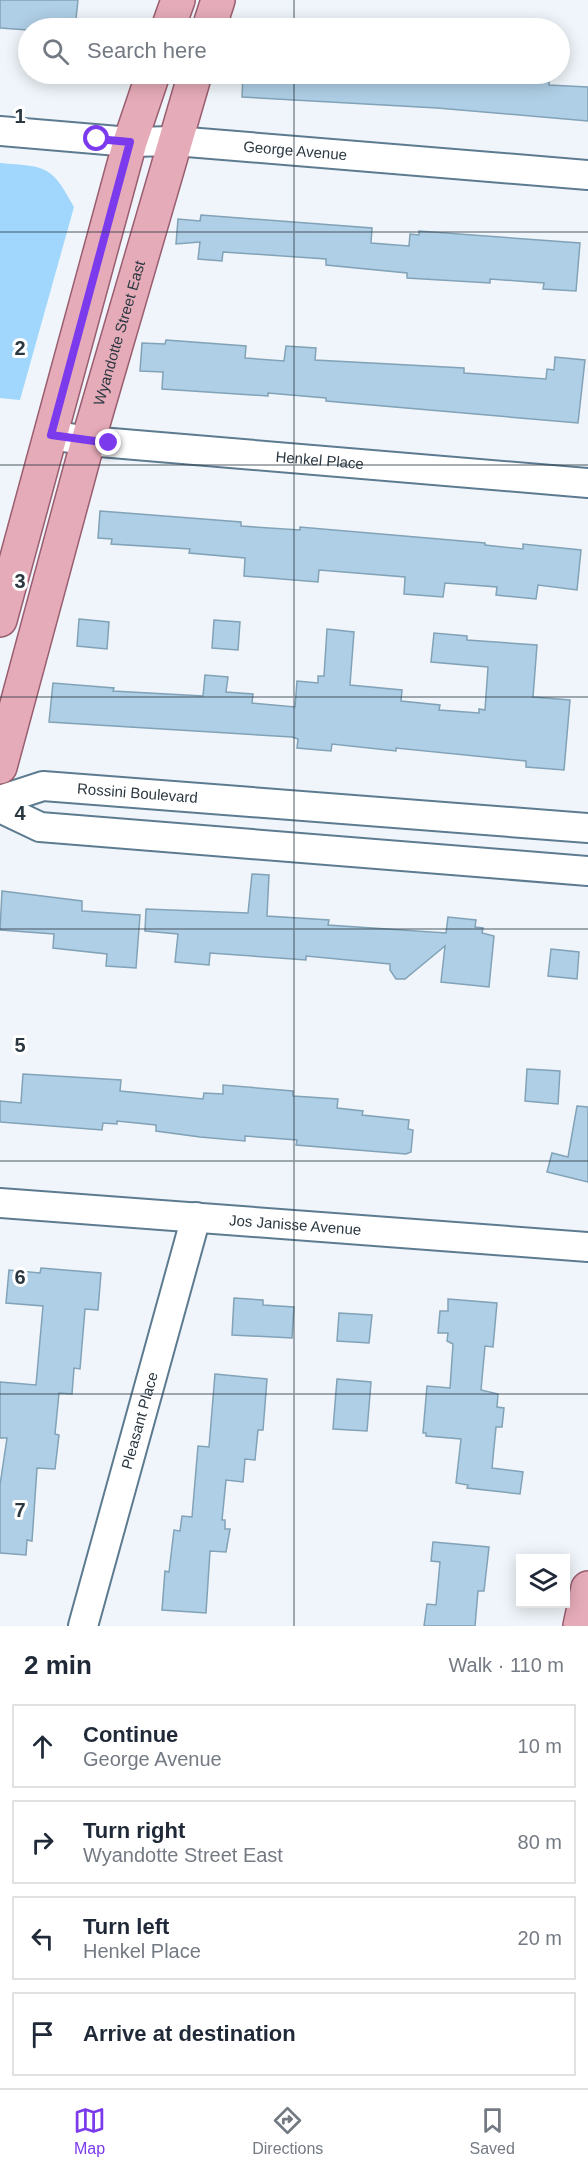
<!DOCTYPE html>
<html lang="en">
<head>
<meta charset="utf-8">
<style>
	:root { --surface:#fff; --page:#f6f6f7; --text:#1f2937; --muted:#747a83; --line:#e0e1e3; --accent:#7c3aed }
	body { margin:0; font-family:Helvetica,sans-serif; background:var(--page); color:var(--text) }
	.controls { position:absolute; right:18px; bottom:18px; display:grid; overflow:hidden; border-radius:0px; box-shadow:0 3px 15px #0003 }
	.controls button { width:54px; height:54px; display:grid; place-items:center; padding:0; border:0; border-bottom:2px solid var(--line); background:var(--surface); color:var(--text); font:30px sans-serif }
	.stop { position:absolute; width:18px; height:18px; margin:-14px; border:4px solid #7c3aed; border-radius:50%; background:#fff }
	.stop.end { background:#7c3aed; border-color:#fff; box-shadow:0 2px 6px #0008 }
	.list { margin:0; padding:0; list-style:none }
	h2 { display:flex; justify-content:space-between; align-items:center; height:78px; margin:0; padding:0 24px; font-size:26px }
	h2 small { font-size:20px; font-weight:400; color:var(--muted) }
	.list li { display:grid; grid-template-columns:39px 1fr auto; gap:18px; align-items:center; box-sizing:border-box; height:84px; margin:0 12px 12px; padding:0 12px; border:2px solid var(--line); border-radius:0px }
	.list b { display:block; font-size:22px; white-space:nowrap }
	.list p { margin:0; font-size:20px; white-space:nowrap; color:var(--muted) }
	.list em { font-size:20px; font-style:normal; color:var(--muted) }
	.icon { flex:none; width:33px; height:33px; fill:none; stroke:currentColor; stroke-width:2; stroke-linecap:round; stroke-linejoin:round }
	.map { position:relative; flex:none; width:588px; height:1626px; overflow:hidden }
	.search { position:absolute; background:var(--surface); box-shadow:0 3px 15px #0003; left:18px; right:18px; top:18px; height:66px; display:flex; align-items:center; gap:15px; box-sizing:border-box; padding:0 21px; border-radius:33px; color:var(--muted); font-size:22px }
	.sheet { height:462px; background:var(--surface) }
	nav { display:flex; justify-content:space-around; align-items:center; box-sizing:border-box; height:84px; border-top:2px solid var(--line); background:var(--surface); font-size:16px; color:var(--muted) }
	nav a { display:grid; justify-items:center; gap:3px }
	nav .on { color:var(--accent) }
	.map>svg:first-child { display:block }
	.green { fill:#a1d7fd }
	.building { fill:#afcfe6; stroke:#82a2b7; stroke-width:1.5 }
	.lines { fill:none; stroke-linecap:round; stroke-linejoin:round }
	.minor-casing { stroke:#5d7b90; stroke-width:32 }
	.major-casing { stroke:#995e70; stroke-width:36 }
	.minor { stroke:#fff; stroke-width:28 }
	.major { stroke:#e5abb8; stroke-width:33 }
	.route { stroke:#7c3aed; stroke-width:8 }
	.grid { fill:none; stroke:#2b3841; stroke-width:1.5; stroke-opacity:0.55 }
	.labels { text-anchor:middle; stroke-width:6; stroke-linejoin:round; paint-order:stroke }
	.street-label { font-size:15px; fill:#2b3841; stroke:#fff }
	.grid-label { font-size:20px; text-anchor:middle; font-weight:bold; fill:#2b3841; stroke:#fff; stroke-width:6; stroke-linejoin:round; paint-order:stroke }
</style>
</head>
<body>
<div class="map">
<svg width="588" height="1626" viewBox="0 0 588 1626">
	<rect width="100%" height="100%" fill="#eff5fa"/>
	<!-- green -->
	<path class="green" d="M 0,163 C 46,167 51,164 74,207 L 20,400 L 0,398 Z"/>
	<!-- building -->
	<g class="building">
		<path d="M 0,0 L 78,0 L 75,28 L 28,30 L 0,28 Z"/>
		<path d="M 243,74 L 550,74 L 549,85 L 588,87 L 588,121 L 437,108 L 242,97 Z"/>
		<path d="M 201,215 L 372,228 L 371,243 L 409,246 L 410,234 L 419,235 L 419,231 L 580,243 L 576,291 L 543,289 L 544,283 L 490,279 L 490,283 L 407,278 L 407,273 L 326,265 L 326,259 L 223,252 L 222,261 L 198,259 L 200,242 L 176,244 L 178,219 L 200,221 Z"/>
		<path d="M 166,340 L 246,346 L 245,358 L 284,361 L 286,346 L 316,348 L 315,360 L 464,368 L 464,373 L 546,379 L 547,369 L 554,370 L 555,357 L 585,360 L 578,423 L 326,401 L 326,398 L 268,393 L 268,396 L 162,389 L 163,372 L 140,371 L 142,343 L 165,344 Z"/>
		<path d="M 100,511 L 241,522 L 241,526 L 300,530 L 300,527 L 485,543 L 485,545 L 523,549 L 523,544 L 581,550 L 577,590 L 538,585 L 536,599 L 496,595 L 497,587 L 445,583 L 443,597 L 404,594 L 405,577 L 319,570 L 318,582 L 244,576 L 245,558 L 189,553 L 190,549 L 111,544 L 112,539 L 98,538 Z"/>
		<path d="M 79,619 L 109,622 L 107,649 L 77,646 Z"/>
		<path d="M 214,620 L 240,622 L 238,650 L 212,648 Z"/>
		<path d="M 327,629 L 354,632 L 350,685 L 402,690 L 401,701 L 440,705 L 439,710 L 479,713 L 479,709 L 485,710 L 488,667 L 431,662 L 434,633 L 467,636 L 467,640 L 537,645 L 533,697 L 570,700 L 564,770 L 526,767 L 526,761 L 396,748 L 396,751 L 332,744 L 331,751 L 297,748 L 298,739 L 292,737 L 49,722 L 53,683 L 114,688 L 113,691 L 203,696 L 205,675 L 228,677 L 226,692 L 253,694 L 252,703 L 295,707 L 297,681 L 318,683 L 318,676 L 324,676 Z"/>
		<path d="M 252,874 L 269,875 L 267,916 L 329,920 L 328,925 L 446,933 L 448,917 L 476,920 L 475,927 L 483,928 L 482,933 L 494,936 L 489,987 L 441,982 L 445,946 L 405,979 L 396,979 L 390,970 L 390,964 L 306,956 L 306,960 L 210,953 L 209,965 L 175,962 L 178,934 L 145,931 L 146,909 L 248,913 Z"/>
		<path d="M 2,891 L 82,901 L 82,911 L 140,915 L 136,968 L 106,966 L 107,954 L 53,948 L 54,934 L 0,930 Z"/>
		<path d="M 551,949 L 579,952 L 577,979 L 548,976 Z"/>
		<path d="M 527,1069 L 560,1071 L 558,1104 L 525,1101 Z"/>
		<path d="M 23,1074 L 121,1080 L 120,1091 L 203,1099 L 204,1093 L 223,1094 L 223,1085 L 293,1091 L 293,1096 L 338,1099 L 337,1108 L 363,1111 L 362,1115 L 409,1120 L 408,1129 L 413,1130 L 411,1152 L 406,1154 L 296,1145 L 297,1140 L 245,1136 L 245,1141 L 200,1137 L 156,1131 L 156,1125 L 117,1121 L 117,1124 L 103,1123 L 102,1130 L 0,1122 L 0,1101 L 21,1103 Z"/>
		<path d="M 577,1106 L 588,1107 L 588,1182 L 547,1172 L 552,1153 L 568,1157 Z"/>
		<path d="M 41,1268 L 101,1273 L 98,1310 L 85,1309 L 80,1369 L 74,1368 L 72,1394 L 59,1393 L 55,1434 L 59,1435 L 55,1469 L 37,1468 L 32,1541 L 27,1540 L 26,1555 L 0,1553 L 0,1485 L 7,1438 L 0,1438 L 0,1382 L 36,1385 L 43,1306 L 6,1303 L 9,1270 L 40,1273 Z"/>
		<path d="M 234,1298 L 263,1300 L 263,1305 L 294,1307 L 292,1338 L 232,1335 Z"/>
		<path d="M 448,1299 L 497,1303 L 493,1347 L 485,1346 L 481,1390 L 498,1394 L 497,1407 L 504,1408 L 502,1427 L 496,1427 L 492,1468 L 523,1472 L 520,1494 L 467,1488 L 468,1485 L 456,1483 L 461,1439 L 426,1436 L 426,1433 L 423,1433 L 427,1386 L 450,1388 L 453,1344 L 447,1341 L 448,1333 L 438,1333 L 440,1311 L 448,1311 Z"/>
		<path d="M 339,1313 L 372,1315 L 369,1343 L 337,1341 Z"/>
		<path d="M 215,1374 L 267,1379 L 263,1430 L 258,1430 L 255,1460 L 245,1459 L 243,1482 L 226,1480 L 222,1520 L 225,1520 L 225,1529 L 230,1529 L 226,1552 L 210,1551 L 206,1613 L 162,1610 L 165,1571 L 169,1572 L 174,1530 L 180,1531 L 182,1516 L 192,1517 L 198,1446 L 209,1447 Z"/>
		<path d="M 337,1379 L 371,1382 L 367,1431 L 333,1429 Z"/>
		<path d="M 433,1542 L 489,1547 L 484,1591 L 478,1591 L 475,1626 L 424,1626 L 427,1604 L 436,1605 L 440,1562 L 431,1561 Z"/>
	</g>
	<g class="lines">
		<!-- minor casing -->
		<g class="minor-casing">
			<g id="minor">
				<path id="s1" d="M 0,131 L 130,142 L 175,141 L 588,175"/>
				<path id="s2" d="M 51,435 L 88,441 L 588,483"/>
				<path id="s3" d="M 0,800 L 43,786 L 588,828"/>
				<path d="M 0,808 L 40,827 L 588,871"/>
				<path id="s4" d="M 0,1203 L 588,1247"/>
				<path id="s5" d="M 83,1626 L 196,1217"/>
			</g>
		</g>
		<!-- major casing -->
		<g class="major-casing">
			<g id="major">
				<path d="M 168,28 L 178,0"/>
				<path d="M 209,28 L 218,0"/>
				<path d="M 0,620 L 130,142 L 153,74"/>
				<path id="s6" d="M 0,767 L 88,441 L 195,74"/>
				<path d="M 580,1626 L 588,1588"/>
			</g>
		</g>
		<!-- minor -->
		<use href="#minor" class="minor"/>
		<!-- major -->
		<use href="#major" class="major"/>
	</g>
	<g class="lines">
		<!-- route -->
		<path class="route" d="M 97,139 L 130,142 L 51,435 L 109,443"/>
	</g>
	<!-- grid -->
	<path class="grid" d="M 294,0 L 294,28M 294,74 L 294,1626M 0,232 L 588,232M 0,465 L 588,465M 0,697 L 588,697M 0,929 L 588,929M 0,1161 L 588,1161M 0,1394 L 588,1394"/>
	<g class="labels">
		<!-- street labels -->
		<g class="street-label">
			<text dy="5" stroke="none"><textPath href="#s1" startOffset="296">George Avenue</textPath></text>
			<text dy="5" stroke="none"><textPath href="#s6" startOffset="450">Wyandotte Street East</textPath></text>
			<text dy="5" stroke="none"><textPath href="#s2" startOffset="270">Henkel Place</textPath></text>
			<text dy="5" stroke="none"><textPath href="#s3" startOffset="140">Rossini Boulevard</textPath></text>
			<text dy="5" stroke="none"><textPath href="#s4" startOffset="296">Jos Janisse Avenue</textPath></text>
			<text dy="5" stroke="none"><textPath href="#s5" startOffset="213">Pleasant Place</textPath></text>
		</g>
	</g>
	<g class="grid-label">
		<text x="20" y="123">1</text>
		<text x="20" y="355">2</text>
		<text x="20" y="588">3</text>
		<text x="20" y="820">4</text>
		<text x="20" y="1052">5</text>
		<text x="20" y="1284">6</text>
		<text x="20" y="1517">7</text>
	</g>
</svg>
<div class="controls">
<button><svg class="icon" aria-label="layers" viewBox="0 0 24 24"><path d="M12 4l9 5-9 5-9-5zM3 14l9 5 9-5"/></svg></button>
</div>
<div class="stop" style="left:97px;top:139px"></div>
<div class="stop end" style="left:109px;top:443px"></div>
<div class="search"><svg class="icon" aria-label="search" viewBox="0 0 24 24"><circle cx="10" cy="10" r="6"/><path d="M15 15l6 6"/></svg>Search here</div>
</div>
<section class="sheet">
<h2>2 min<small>Walk · 110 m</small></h2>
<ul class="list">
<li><svg class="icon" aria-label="ahead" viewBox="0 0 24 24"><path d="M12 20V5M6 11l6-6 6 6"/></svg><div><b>Continue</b><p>George Avenue</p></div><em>10 m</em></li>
<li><svg class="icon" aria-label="right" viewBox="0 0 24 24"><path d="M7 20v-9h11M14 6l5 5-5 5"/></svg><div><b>Turn right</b><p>Wyandotte Street East</p></div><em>80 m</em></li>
<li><svg class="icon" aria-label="left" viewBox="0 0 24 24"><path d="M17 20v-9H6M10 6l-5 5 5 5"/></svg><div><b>Turn left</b><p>Henkel Place</p></div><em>20 m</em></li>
<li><svg class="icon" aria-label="arrive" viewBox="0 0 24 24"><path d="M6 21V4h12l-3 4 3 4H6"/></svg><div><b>Arrive at destination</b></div></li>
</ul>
</section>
<nav>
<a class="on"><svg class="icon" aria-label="map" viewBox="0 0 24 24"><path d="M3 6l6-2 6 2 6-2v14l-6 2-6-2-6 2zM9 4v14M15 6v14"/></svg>Map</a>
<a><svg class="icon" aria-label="directions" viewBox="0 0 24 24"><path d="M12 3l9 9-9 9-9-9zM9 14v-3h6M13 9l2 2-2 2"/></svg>Directions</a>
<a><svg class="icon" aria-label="saved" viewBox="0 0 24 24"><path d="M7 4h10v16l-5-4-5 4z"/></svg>Saved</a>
</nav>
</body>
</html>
